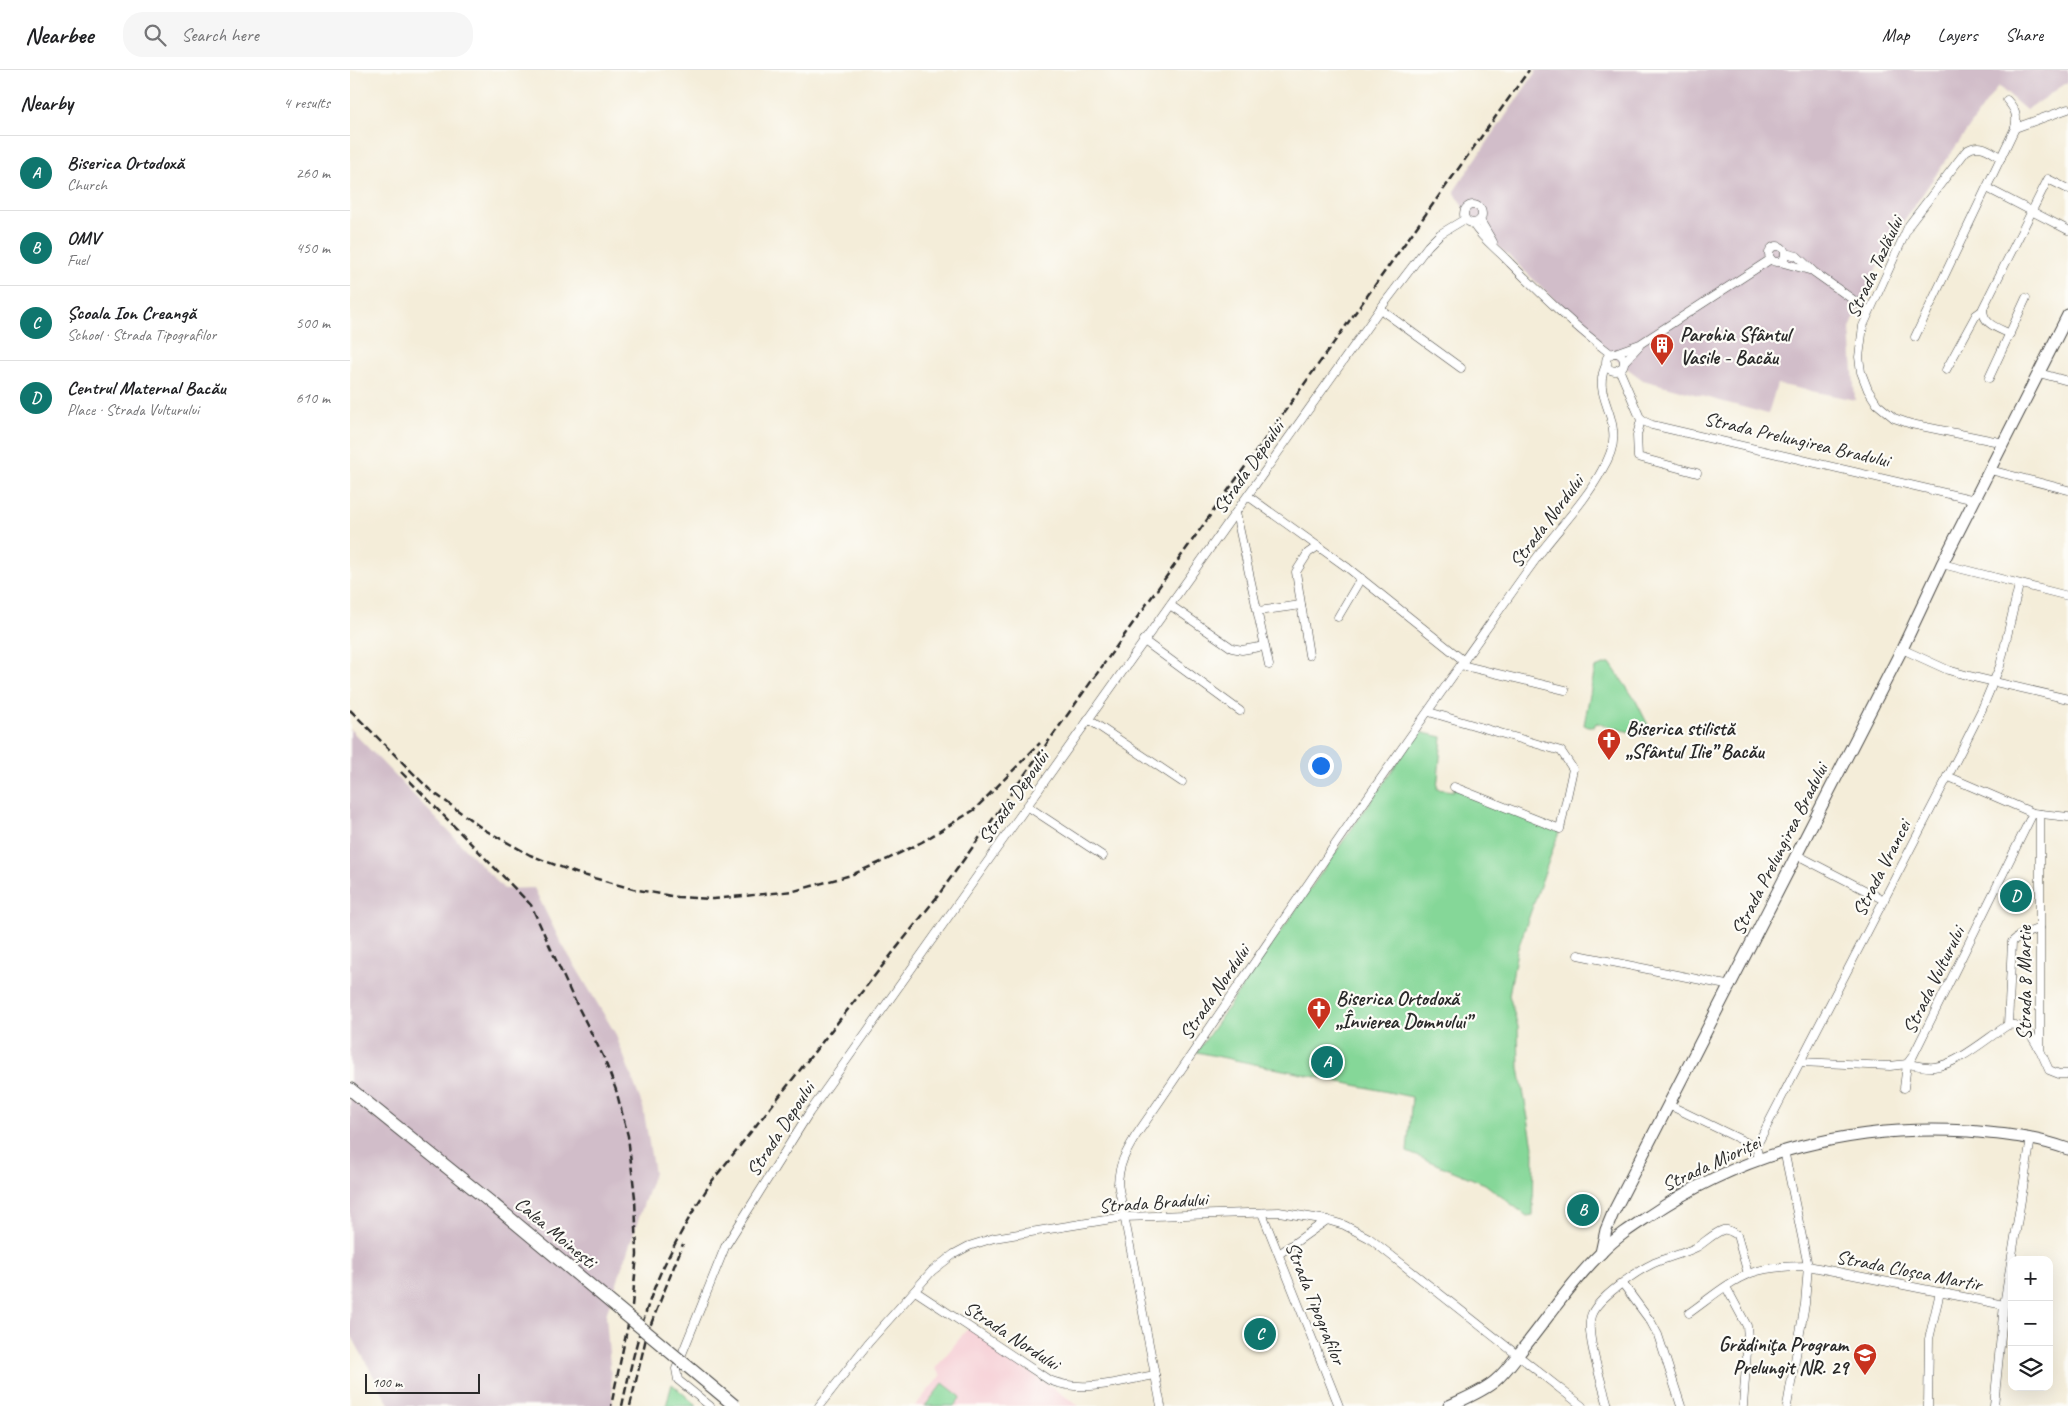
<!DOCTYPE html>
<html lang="en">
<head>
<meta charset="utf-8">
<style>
	:root { --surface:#fff; --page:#f6f6f6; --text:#202124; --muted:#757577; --line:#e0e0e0; --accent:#0f766e }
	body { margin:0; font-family:Caveat,sans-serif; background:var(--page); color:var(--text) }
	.controls { position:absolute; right:15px; bottom:15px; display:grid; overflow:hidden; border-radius:10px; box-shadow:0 5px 20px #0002 }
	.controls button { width:45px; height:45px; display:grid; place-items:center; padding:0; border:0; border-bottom:1px solid var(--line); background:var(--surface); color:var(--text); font:25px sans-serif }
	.scale { position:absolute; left:15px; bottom:12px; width:115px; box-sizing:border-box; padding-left:5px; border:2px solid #2b2b2b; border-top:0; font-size:14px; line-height:18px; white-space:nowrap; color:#2b2b2b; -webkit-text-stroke:4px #fdfcf7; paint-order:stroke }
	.you { position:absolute; left:970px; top:695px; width:18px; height:18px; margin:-12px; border:4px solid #fff; border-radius:50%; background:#1a73e8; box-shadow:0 0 0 8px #1a73e833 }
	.badge { display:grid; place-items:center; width:32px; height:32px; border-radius:50%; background:var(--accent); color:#fff; font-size:16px; font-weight:700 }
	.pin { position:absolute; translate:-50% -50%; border:2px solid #fff; box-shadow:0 1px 5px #0006 }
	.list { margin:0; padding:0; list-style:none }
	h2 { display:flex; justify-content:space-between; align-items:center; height:65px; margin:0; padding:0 20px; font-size:21px }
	h2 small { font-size:16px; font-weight:400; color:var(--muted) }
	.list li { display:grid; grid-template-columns:32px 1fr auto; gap:15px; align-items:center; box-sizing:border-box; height:75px; padding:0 20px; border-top:1px solid var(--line) }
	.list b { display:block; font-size:19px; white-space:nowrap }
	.list p { margin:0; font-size:16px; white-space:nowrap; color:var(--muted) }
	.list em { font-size:16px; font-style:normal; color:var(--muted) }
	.icon { flex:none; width:28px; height:28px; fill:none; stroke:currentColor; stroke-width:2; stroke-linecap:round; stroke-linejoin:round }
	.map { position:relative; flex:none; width:1718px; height:1336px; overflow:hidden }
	header { display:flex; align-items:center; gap:30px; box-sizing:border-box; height:70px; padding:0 25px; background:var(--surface); border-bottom:1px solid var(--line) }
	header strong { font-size:24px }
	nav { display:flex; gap:28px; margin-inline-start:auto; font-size:18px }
	.search { width:350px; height:45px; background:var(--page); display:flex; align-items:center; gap:12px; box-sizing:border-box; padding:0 18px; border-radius:20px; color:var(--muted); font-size:19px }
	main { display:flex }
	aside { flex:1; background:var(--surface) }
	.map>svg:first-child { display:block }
	.built { fill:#f6cfd6 }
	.industrial { fill:#d1bdc9 }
	.green { fill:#85d798; stroke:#588162 }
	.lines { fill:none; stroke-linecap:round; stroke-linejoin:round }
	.street-casing { stroke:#494845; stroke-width:9 }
	.secondary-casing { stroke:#494845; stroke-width:13 }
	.primary-casing { stroke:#494845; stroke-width:14 }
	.street { stroke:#fff; stroke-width:8 }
	.secondary { stroke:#fff; stroke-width:11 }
	.primary { stroke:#fff; stroke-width:12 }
	.rail { stroke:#2b2b2b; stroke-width:2.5; stroke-dasharray:8 4; stroke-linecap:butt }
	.primary-bridge-casing { stroke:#494845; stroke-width:14; stroke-linecap:butt }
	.primary-bridge { stroke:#fff; stroke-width:12 }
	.labels { text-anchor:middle; stroke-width:4.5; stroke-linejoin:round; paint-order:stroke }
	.street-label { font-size:20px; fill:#2b2b2b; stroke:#fdfcf7 }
	.poi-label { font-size:20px; font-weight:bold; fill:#2b2b2b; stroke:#fdfcf7; text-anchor:start }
</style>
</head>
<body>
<header>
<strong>Nearbee</strong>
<div class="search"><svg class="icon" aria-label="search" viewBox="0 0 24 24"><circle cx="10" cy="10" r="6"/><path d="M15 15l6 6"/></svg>Search here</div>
<nav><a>Map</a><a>Layers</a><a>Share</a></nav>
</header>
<main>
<aside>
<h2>Nearby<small>4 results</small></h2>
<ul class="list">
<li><span class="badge">A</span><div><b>Biserica Ortodoxă</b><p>Church</p></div><em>260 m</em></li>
<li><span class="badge">B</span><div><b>OMV</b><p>Fuel</p></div><em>450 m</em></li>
<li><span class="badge">C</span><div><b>Școala Ion Creangă</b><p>School · Strada Tipografilor</p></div><em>500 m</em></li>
<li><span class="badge">D</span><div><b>Centrul Maternal Bacău</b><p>Place · Strada Vulturului</p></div><em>610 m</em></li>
</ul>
</aside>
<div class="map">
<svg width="1718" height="1336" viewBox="0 0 1718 1336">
	<rect width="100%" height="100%" fill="#fdfcf7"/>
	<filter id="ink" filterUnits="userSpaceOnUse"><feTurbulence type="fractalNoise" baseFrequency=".02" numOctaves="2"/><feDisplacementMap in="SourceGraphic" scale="10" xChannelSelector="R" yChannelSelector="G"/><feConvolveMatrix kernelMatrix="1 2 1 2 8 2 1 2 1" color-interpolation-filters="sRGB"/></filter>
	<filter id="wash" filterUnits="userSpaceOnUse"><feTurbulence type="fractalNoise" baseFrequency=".0096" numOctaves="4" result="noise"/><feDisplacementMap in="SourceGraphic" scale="20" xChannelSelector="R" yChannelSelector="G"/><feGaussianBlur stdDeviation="1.12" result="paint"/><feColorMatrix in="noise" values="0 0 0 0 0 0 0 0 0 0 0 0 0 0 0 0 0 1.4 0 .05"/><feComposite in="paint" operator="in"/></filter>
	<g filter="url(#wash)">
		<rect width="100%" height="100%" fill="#f4edd9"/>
		<!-- built -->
		<path class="built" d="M 618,1258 L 729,1336 L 565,1336 L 591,1305 L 585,1299 Z"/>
		<!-- industrial -->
		<g class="industrial">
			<path d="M 1187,0 L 1718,0 L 1718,12 L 1676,40 L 1648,16 L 1537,175 L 1500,258 L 1505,330 L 1427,314 L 1418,344 L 1293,310 L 1274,296 L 1118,147 L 1104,121 Z"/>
			<path d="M 0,659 L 154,819 L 184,818 L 209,869 L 265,963 L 293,1037 L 304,1103 L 256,1245 L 263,1336 L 40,1336 L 0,1263 Z"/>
		</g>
		<!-- green -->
		<g class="green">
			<path d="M 1260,593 L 1286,631 L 1302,663 L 1295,666 L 1246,653 L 1244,657 L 1234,655 L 1245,598 Z"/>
			<path d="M 1069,662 L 1092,667 L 1087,719 L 1104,721 L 1104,717 L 1210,759 L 1167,881 L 1159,925 L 1168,957 L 1169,998 L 1184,1082 L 1183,1145 L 1177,1146 L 1135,1114 L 1057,1082 L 1062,1027 L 847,982 Z"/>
			<path d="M 593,1313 L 611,1327 L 604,1336 L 575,1336 Z"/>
			<path d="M 322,1314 L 347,1336 L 316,1336 Z"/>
		</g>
	</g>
	<g filter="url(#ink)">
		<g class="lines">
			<!-- street casing -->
			<g class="street-casing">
				<g id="street">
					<path d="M 1665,58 L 1718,39"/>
					<path d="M 1651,88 C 1640,80 1629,72 1616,81 L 1559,155 L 1513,256 L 1509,287 L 1511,302 L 1518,320 L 1527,334 L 1544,348 L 1561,354 L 1654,373"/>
					<path d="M 1637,118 L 1718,160"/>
					<circle cx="1123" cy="144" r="9"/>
					<path d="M 1130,150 L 1143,172"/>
					<path d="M 1123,154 C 1132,169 1148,180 1160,193 C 1193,226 1224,256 1261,284"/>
					<circle cx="1427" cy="184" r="8"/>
					<path d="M 1435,183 L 1447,186 L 1464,202 L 1519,241"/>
					<path d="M 1430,192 L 1459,200"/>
					<path d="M 1030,239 L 1111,298"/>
					<path d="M 1660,264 C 1648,258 1632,254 1633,238 L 1698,109 L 1718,119"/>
					<path d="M 1565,267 L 1665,58 C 1668,46 1665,39 1657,30"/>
					<path d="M 1265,283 L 1290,274 L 1421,189"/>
					<circle cx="1265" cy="292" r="9"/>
					<path d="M 1274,292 L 1289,276"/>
					<path d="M 1269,299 L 1291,350"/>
					<path d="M 1596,300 L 1626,245 L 1633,240"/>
					<path d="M 1689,303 L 1718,311"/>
					<path d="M 1639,308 L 1676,228"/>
					<path d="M 1291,350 L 1302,355 L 1625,430"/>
					<path d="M 1291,350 L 1287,365 L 1288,387 L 1347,403"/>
					<path d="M 1640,400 L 1718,420"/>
					<path d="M 898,426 L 998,498 L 1114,591"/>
					<path d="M 886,443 L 919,595"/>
					<path d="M 1592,494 L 1718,526"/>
					<path d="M 820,535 L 882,578 L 892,580 L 915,576"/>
					<path d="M 908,541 L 951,535"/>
					<path d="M 988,547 L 1011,508"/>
					<path d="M 793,570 L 890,641"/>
					<path d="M 1552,579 L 1598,600 L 1619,606 L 1718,629"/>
					<path d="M 959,585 L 946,502 L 958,483 L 968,476"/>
					<path d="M 1111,595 L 1215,620"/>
					<path d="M 1079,642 L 1211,681 L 1223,699 L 1210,759 L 1104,717"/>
					<path d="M 738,649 L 832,712"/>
					<path d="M 1597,706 L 1683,743 L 1718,747"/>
					<path d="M 677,736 L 753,786"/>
					<path d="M 1690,744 L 1690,980 L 1699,1000 L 1709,1004 L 1718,1004"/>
					<path d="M 1447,785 L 1534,830"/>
					<path d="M 1228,885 L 1381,916"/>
					<path d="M 1658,955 L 1662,872 L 1669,866 L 1690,858"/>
					<path d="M 1450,992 L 1540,996 L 1557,994 L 1563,986 L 1683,743"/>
					<path d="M 1557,994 C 1566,995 1575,998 1584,997 C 1609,994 1637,968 1658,955 C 1675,953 1682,966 1689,979"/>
					<path d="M 1554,1018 L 1557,994"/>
					<path d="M 1319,1035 L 1406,1077"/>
					<path d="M 1434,1080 L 1458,1196 L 1455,1234 L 1437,1336"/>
					<path d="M 1409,1088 L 1406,1077 L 1613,677 L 1632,639 L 1650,596 L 1669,515"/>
					<path d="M 912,1143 L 989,1336"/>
					<path d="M 929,1184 L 977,1150"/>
					<path d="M 1273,1214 L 1301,1252 L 1308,1265 L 1331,1336"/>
					<path d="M 1376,1217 L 1397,1256 L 1398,1268 L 1393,1336"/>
					<path d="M 565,1221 L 699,1310 C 734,1324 769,1311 805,1305"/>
					<path d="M 1339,1243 C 1359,1229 1379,1211 1401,1203 C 1416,1197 1442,1196 1458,1196 L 1654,1235"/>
					<path d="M 360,1336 L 328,1310 L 326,1299 L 375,1177 L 459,1043 L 1030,239 L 1078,176 L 1090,164 L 1115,149"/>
					<path d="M 469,1336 L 519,1272 L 582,1201 L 604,1184 L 619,1176 L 644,1168 L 774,1147 L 929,1142 L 977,1150 L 994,1155 L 1019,1168 L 1232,1336"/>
					<path d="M 811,1336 L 768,1114 C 769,1094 775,1084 785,1067 C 893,910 999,751 1110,596 C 1138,557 1165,517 1194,478 C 1213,454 1238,427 1252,400 C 1259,389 1265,374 1263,360 C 1261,336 1243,319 1257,293"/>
					<path d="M 1258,1336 C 1253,1316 1235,1265 1241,1246 C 1246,1229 1287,1201 1304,1193 C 1318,1187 1333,1184 1347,1177 C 1355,1172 1364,1163 1373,1160 C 1378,1159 1382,1162 1387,1165 L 1398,1204"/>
					<path d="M 1578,1336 L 1579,1269 L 1590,1222"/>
					<path d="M 1644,1336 L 1654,1235 L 1681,1068"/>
				</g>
			</g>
			<!-- secondary casing -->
			<g class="secondary-casing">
				<g id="secondary">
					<path d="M 1251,1183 L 1256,1160 L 1263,1143 L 1552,579 L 1592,494 L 1718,245"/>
					<path d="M 1099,1336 C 1114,1329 1132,1322 1145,1311 C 1157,1301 1165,1288 1175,1276 C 1199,1246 1223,1210 1251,1183 C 1265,1168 1282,1157 1299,1146 C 1394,1081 1503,1054 1618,1061 C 1652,1064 1685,1067 1718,1079"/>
				</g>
			</g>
			<!-- primary casing -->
			<g class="primary-casing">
				<path id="primary" d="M 0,1019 L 144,1135"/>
			</g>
			<!-- street -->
			<use href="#street" class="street"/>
			<!-- secondary -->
			<use href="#secondary" class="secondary"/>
			<!-- primary -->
			<use href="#primary" class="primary"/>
			<!-- rail -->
			<g class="rail">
				<path d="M 0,640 L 79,719 L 133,759 L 180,785 L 226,803 L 283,819 L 327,827 L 363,829 L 444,821 L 501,805 L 538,789 L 572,772 L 624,740 L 690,673"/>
				<path d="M 51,702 L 181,835 L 221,923 L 254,988 L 266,1020 L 278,1066 L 285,1128 L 287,1185 L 282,1236 L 261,1336"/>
				<path d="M 272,1336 C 281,1294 293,1243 310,1204 C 325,1172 343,1140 362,1111 L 587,827 L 1179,0"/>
				<path d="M 280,1336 L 297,1264 L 333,1174"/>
			</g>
			<!-- primary-bridge casing -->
			<g class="primary-bridge-casing">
				<path id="primary-bridge" d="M 144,1135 L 385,1336"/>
			</g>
			<!-- primary-bridge -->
			<use href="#primary-bridge" class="primary-bridge"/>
		</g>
	</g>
	<!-- icons -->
	<defs>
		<g id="building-pin" transform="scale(1.25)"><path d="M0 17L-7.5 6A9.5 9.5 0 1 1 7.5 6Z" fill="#c8321e" stroke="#fdfcf7"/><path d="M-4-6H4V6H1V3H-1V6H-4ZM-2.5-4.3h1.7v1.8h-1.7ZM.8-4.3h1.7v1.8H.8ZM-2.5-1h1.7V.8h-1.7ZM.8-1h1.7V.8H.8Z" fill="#fff"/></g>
		<g id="church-pin" transform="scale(1.25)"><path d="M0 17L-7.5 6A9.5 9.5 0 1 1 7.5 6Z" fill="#c8321e" stroke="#fdfcf7"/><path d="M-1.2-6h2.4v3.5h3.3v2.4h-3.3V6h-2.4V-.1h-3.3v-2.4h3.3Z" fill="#fff"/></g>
		<g id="school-pin" transform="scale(1.25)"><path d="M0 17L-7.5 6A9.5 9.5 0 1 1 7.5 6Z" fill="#c8321e" stroke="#fdfcf7"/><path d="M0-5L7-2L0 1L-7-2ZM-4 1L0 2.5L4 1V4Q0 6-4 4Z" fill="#fff"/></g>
	</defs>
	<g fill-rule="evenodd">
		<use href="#building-pin" x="1312" y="275"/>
		<use href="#church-pin" x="1259" y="670"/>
		<use href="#church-pin" x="969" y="939"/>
		<use href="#school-pin" x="1515" y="1285"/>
	</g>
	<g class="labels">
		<!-- street labels -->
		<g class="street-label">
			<text transform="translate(1524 197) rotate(-65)" y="7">Strada Tazlăului</text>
			<text transform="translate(1447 369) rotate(13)" y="7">Strada Prelungirea Bradului</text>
			<text transform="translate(898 397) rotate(-55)" y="7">Strada Depoului</text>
			<text transform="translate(1196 451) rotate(-53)" y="7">Strada Nordului</text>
			<text transform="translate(663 727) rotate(-55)" y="7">Strada Depoului</text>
			<text transform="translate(1429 779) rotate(-63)" y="7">Strada Prelungirea Bradului</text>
			<text transform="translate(1531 798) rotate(-63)" y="7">Strada Vrancei</text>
			<text transform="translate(1583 910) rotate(-64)" y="7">Strada Vulturului</text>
			<text transform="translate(1674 913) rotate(-90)" y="7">Strada 8 Martie</text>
			<text transform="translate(864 922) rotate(-56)" y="7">Strada Nordului</text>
			<text transform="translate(430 1059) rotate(-57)" y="7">Strada Depoului</text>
			<text transform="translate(1361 1093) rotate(-25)" y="7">Strada Mioriței</text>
			<text transform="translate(803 1132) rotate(-4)" y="7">Strada Bradului</text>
			<text transform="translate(206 1162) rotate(40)" y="7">Calea Moinești</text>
			<text transform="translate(1559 1200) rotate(11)" y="7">Strada Cloșca Martir</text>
			<text transform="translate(966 1233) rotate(68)" y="7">Strada Tipografilor</text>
			<text transform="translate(662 1265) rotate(33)" y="7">Strada Nordului</text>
		</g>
		<!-- poi labels -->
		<g class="poi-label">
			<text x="1330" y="271">Parohia Sfântul<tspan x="1330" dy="23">Vasile - Bacău</tspan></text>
			<text x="1276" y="665">Biserica stilistă<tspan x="1276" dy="23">„Sfântul Ilie” Bacău</tspan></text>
			<text x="986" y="935">Biserica Ortodoxă<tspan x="986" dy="23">„Învierea Domnului”</tspan></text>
			<text x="1498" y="1281" text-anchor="end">Grădiniţa Program<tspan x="1498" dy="23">Prelungit NR. 29</tspan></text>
		</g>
	</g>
</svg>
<div class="controls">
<button>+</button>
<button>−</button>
<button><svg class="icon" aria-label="layers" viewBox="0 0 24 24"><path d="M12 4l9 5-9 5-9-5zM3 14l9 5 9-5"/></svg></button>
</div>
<div class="scale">100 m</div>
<div class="you"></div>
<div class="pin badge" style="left:977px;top:992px">A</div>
<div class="pin badge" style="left:1233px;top:1140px">B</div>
<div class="pin badge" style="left:910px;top:1264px">C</div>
<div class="pin badge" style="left:1666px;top:826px">D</div>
</div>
</main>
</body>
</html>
